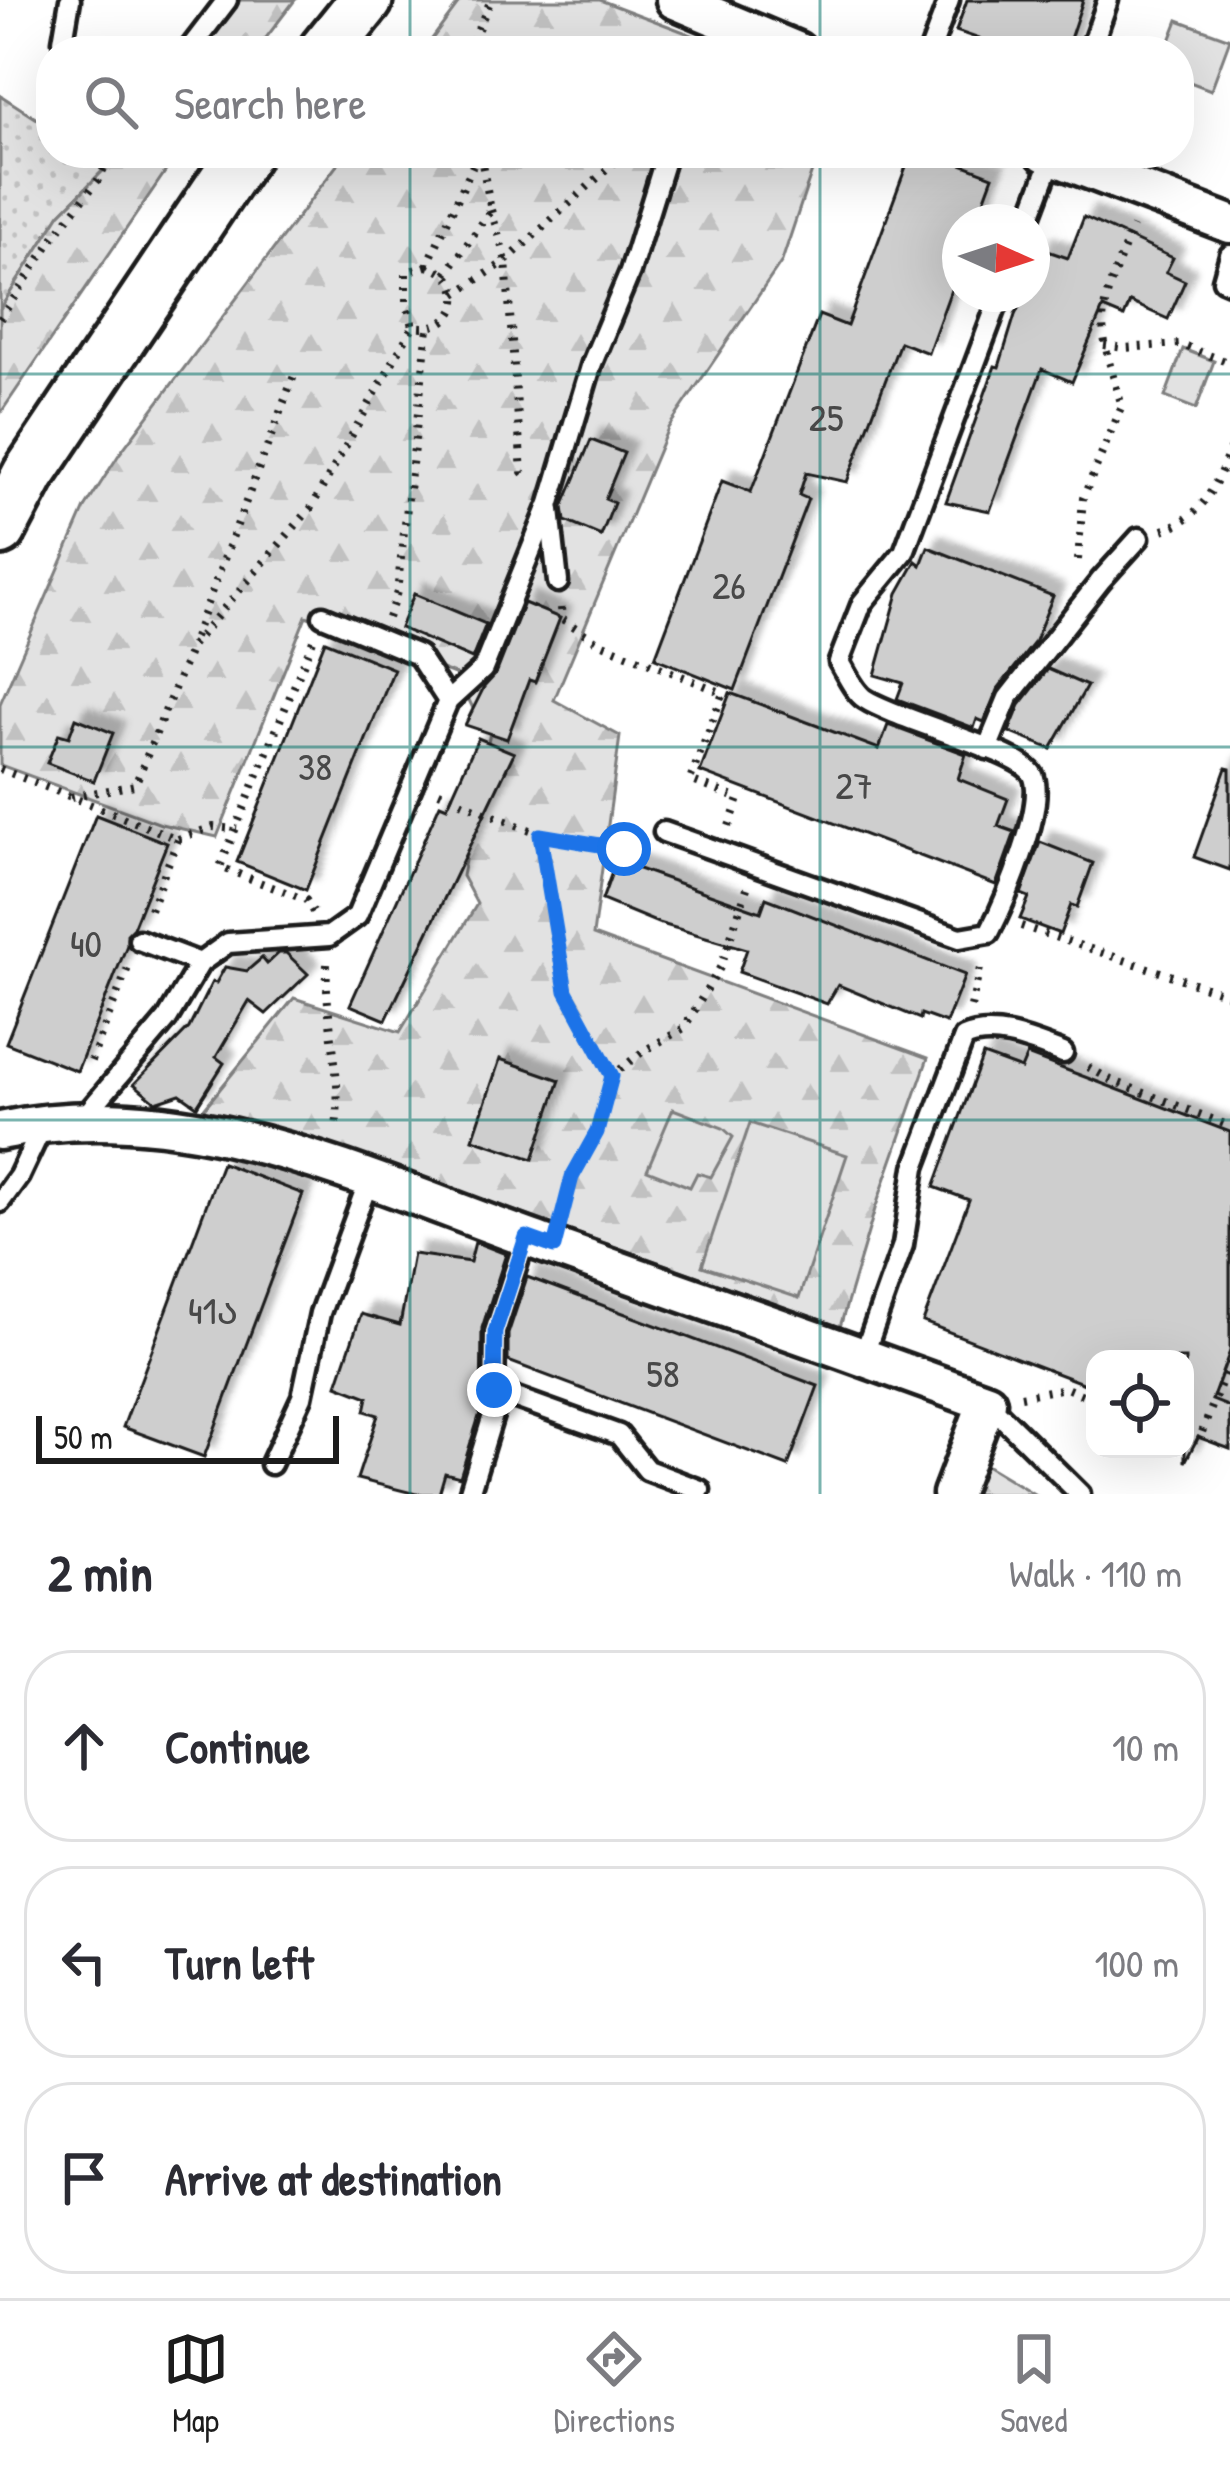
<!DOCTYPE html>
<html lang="en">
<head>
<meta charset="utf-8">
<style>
	:root { --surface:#fff; --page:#f7f7f7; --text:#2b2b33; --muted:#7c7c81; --line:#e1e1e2; --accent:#1c1c1c }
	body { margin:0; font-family:"Patrick Hand","Noto Sans Georgian",sans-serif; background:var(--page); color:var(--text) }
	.controls { position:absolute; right:36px; bottom:36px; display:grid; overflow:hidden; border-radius:24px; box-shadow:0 12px 48px #0002 }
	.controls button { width:108px; height:108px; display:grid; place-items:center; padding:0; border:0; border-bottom:3px solid var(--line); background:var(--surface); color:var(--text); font:60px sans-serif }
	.compass { position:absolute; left:942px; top:204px; width:108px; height:108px; border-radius:50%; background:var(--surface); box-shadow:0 12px 48px #0002; rotate:93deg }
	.scale { position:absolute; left:36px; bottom:30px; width:303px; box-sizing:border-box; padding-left:12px; border:6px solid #1c1c1c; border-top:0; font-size:33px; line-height:42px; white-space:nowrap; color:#1c1c1c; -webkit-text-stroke:9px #fff; paint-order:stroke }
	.stop { position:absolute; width:36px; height:36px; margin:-27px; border:9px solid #1a73e8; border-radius:50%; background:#fff }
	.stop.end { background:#1a73e8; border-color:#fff; box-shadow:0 3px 12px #0008 }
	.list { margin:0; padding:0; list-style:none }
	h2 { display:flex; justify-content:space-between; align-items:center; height:156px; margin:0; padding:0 48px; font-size:51px }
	h2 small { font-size:39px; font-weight:400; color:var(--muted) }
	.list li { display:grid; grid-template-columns:78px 1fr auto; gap:36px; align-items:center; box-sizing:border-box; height:192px; margin:0 24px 24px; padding:0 24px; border:3px solid var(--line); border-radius:48px }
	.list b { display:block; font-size:45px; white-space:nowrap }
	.list em { font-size:39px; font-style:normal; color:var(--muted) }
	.icon { flex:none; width:66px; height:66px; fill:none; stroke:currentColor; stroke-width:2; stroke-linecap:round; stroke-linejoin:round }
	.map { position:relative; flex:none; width:1230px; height:1494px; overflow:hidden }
	.search { position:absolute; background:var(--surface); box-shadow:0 12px 48px #0002; left:36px; right:36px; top:36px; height:132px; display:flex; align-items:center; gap:30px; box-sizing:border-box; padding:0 42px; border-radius:48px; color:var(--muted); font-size:45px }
	.sheet { height:804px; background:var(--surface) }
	nav { display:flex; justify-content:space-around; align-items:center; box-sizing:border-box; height:168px; border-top:3px solid var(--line); background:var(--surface); font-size:33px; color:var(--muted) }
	nav a { display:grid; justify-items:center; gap:6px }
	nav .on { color:var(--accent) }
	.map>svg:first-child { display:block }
	.grass { fill:url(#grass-dots); stroke:#7f7f7f; stroke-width:3 }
	.forest { fill:url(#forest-firs); stroke:#7f7f7f; stroke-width:3 }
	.park { fill:#e2e2e2; stroke:#7f7f7f; stroke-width:3 }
	.building { fill:#cecece; stroke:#1c1c1c; stroke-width:3; filter:url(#shadow) }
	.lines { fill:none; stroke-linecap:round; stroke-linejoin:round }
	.lane-casing { stroke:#1c1c1c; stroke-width:27 }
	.street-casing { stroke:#1c1c1c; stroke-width:45 }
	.secondary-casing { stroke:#1c1c1c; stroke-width:60 }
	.path { stroke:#1c1c1c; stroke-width:8; stroke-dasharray:3 9; stroke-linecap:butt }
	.lane { stroke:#fff; stroke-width:18 }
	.street { stroke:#fff; stroke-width:36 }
	.secondary { stroke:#fff; stroke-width:51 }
	.route { stroke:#1a73e8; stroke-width:15 }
	.grid { fill:none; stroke:#0f766e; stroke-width:3; stroke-opacity:0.55 }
	.labels { text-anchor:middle; stroke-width:12; stroke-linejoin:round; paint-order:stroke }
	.number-label { font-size:39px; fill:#484848 }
</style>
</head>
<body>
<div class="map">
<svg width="1230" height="1494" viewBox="0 0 1230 1494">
	<defs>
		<pattern id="grass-dots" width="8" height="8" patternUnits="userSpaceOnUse" patternTransform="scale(3)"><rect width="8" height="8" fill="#e2e2e2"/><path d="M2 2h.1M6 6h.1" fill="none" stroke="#c1c1c1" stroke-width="1.8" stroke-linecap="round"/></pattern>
		<pattern id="forest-firs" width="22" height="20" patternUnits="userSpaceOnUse" patternTransform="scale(3)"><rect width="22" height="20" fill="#e2e2e2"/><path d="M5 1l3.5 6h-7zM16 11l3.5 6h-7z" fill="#c1c1c1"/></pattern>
		<filter id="shadow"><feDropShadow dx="11" dy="-11" stdDeviation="3" flood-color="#0004"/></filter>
	</defs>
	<rect width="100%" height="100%" fill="#fff"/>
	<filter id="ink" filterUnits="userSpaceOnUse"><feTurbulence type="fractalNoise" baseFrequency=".00833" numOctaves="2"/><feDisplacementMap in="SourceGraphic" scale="24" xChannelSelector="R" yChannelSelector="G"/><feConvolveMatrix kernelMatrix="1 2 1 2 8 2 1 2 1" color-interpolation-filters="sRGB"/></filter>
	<g filter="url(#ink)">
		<!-- grass -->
		<path class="grass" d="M 0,95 L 51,128 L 51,153 L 88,153 L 107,166 L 60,214 L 0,309 Z"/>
		<!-- forest -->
		<g class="forest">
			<path d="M 240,0 L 295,0 L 256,51 L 201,51 Z"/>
			<path d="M 461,0 L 600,0 L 734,51 L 423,51 Z"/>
			<path d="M 121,153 L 178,153 L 0,414 L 0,309 L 60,214 Z"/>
			<path d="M 346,153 L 818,153 L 782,261 L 668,428 L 554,700 L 620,736 L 593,935 L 928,1058 L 875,1209 L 840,1327 L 431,1181 L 202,1111 L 294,998 L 400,1032 L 477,904 L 462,876 L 491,727 L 480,723 L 457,675 L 306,616 L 217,837 L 161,824 L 0,765 L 0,704 L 85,508 L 120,453 Z"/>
			<path d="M 981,1462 L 1034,1494 L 969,1494 Z"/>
		</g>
		<!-- park -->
		<g class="park">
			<path d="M 1178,20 L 1230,39 L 1211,90 L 1179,78 L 1179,51 L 1166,51 Z"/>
			<path d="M 1183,349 L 1214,361 L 1196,409 L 1165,397 Z"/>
			<path d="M 673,1109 L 723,1128 L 733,1137 L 711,1177 L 697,1173 L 690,1187 L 647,1170 Z"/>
			<path d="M 750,1123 L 847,1155 L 799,1298 L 702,1266 Z"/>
		</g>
		<!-- building -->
		<g class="building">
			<path d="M 967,0 L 1083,0 L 1066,51 L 1014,51 L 956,31 Z"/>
			<path d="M 911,153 L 933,153 L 993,176 L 976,222 L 960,222 L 960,265 L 928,353 L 900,342 L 847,482 L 806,473 L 799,495 L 808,499 L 735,690 L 655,658 L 722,481 L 751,492 L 819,315 L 847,326 Z"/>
			<path d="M 1084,217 L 1173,258 L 1166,272 L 1185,281 L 1168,319 L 1130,302 L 1124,317 L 1103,308 L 1072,382 L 1042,369 L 990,511 L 946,502 L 995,366 L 999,367 L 1015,315 L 1025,294 L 1032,294 L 1032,276 L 1042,249 L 1068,258 Z"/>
			<path d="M 591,440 L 624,453 L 605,499 L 614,503 L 601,536 L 565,521 L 563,507 Z"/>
			<path d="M 928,547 L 1053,596 L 1034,643 L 997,690 L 984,722 L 977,719 L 974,728 L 897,699 L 903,683 L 875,675 L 898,593 L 916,561 L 921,565 Z"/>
			<path d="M 414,594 L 486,624 L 472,659 L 400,628 Z"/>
			<path d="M 524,603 L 560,618 L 535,682 L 529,680 L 507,739 L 465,725 L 484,687 L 496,674 Z"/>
			<path d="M 325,641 L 394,669 L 306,890 L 237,862 Z"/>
			<path d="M 1048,669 L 1087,686 L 1051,749 L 1009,732 L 1020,705 Z"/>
			<path d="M 730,693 L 879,749 L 888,725 L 966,754 L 958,779 L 1008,799 L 998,826 L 1015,832 L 996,885 L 700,772 Z"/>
			<path d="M 76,718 L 113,733 L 94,781 L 47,763 L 59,734 L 69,737 Z"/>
			<path d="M 478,738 L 514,753 L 386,1020 L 350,1005 L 440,804 L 447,807 Z"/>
			<path d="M 1226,768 L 1230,769 L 1230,870 L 1194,857 Z"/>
			<path d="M 96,815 L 167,843 L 133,928 L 127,934 L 127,945 L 77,1071 L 6,1043 Z"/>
			<path d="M 1040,842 L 1093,863 L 1077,907 L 1071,905 L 1060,934 L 1020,919 L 1029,897 L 1021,894 Z"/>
			<path d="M 616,861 L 761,912 L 766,898 L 965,975 L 946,1023 L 921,1014 L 920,1019 L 838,985 L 827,1004 L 739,972 L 747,949 L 658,923 L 602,900 Z"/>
			<path d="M 279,953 L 286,953 L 308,974 L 266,1014 L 249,1001 L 216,1057 L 224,1063 L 197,1106 L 180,1094 L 156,1102 L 134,1084 L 189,1028 L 212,982 L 216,983 L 225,967 L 247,971 L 262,958 L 267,964 Z"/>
			<path d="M 983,1055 L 1021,1069 L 1027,1055 L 1230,1132 L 1230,1351 L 1212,1400 L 1230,1407 L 1230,1449 L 1198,1437 L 1185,1462 L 1185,1359 L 1095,1359 L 1095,1388 L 923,1322 L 969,1200 L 934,1187 Z"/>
			<path d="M 500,1059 L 560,1080 L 533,1159 L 473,1139 Z"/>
			<path d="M 222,1163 L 303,1194 L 204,1457 L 123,1427 Z"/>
			<path d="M 475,1242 L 506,1254 L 482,1328 L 481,1410 L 460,1477 L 445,1473 L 439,1494 L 416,1494 L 357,1479 L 378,1415 L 365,1411 L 368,1397 L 337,1385 L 361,1314 L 400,1325 L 413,1254 L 470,1262 Z"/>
			<path d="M 527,1277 L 818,1386 L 788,1466 L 508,1361 L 508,1334 Z"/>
		</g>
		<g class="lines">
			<!-- lane casing -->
			<g class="lane-casing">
				<g id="lane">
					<path d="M 68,51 L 63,41 L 70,0"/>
					<path d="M 188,51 L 227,0"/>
					<path d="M 930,51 L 949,0"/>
					<path d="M 1090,51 L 1108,0"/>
					<path d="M 1028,222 L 1054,153"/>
					<path d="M 1230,255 L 1223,280 L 1230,283"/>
					<path d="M 550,510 L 558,582"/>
					<path d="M 323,616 L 418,655 L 448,701"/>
					<path d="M 987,749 L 1008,698 L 1101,580 L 1139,538"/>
					<path d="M 664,832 L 960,938 L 989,933 C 1004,904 1047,805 1033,775 C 1021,751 897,720 865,699 C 854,692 846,673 839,662 L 862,603 L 904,552 L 1001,294"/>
					<path d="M 139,940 L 200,963"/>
					<path d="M 83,1118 L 167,1019 L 200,963 L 228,943 L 329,936 L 357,916 L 448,701 L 483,669 L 550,503 L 592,363 L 630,272 L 667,153"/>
					<path d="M 0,1202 L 19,1176 L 44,1123"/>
					<path d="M 863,1357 L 903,1245 L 915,1167 L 964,1038 C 994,1024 1034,1042 1063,1053"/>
					<path d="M 494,1390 L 619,1435 L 647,1470 L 700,1490"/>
					<path d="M 987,1402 L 1080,1494"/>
					<path d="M 271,1464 L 302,1397 L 320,1313 L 369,1180"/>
					<path d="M 469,1494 L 494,1412 L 495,1332 L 526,1237"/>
				</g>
			</g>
			<!-- street casing -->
			<g class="street-casing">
				<g id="street">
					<path d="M 675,0 L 797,51"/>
					<path d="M 1045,153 L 1230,224"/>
					<path d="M 0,1131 C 188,1090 369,1182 542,1243 C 691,1296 839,1348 987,1402 L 952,1494"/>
				</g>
			</g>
			<!-- secondary casing -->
			<g class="secondary-casing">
				<g id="secondary">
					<path d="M 325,51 L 366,0"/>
					<path d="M 0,529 L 29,474 L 244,153"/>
				</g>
			</g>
			<!-- path -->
			<g class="path">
				<path d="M 468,51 L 491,0"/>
				<path d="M 491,210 L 506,261 L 522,472 L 528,479"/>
				<path d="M 427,266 C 473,277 462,335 413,326 L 406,301 L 406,272 Z"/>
				<path d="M 427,266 L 478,154"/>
				<path d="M 446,274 L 491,210 L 480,153"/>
				<path d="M 456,294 L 506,261 L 625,153"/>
				<path d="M 0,319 L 54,237 L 98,180 L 112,153"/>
				<path d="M 1104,345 L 1124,348 L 1179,344 L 1230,363"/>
				<path d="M 1163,530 C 1204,516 1215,487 1230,449"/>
				<path d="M 1078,560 L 1083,498 L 1122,406 C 1094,315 1097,315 1133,227"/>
				<path d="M 561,608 L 562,619 L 598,642 L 723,693 L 690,780 L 739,799 L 729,826"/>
				<path d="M 388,618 L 397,592 L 428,328"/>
				<path d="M 194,638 L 295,373"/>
				<path d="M 0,769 L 178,839 L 147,917"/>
				<path d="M 439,792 C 488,813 591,864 641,842"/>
				<path d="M 71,797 L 135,785 L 192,645 L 311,508 L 413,326"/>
				<path d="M 540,835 L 566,991 L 612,1076"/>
				<path d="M 178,839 L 213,827 L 237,829"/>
				<path d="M 313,912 L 306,900 L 220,867 L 313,640"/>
				<path d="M 1021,926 L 1230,995"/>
				<path d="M 327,964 C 324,1019 343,1072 336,1128"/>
				<path d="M 971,1007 L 981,964"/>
				<path d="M 91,1061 L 129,965"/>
				<path d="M 1088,1067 L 1111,1080 L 1230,1126"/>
				<path d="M 563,1212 L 572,1177 L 597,1132 L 612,1076 L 642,1052 L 684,1028 L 721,966 L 747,888"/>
				<path d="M 1021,1396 L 1066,1388 L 1095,1400"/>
				<path d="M 1185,1434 L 1199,1440 L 1230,1360"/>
			</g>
			<!-- lane -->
			<use href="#lane" class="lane"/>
			<!-- street -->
			<use href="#street" class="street"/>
			<!-- secondary -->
			<use href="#secondary" class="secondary"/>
		</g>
	</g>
	<g class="lines" filter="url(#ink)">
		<!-- route -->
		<path class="route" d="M 494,1390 L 495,1332 L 526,1237 L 554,1247 L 572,1177 L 597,1132 L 612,1076 L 566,991 L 540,835 L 624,849"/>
	</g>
	<!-- grid -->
	<path class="grid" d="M 410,0 L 410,51M 820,0 L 820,51M 410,153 L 410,1494M 820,153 L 820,1494M 0,374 L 1230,374M 0,747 L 1230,747M 0,1120 L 1230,1120"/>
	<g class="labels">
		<!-- number labels -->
		<g class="number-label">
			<text x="826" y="431">25</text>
			<text x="729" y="599">26</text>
			<text x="315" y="780">38</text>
			<text x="854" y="799">27</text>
			<text x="86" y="957">40</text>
			<text x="213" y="1324">41ა</text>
			<text x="663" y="1387">58</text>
		</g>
	</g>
</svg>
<div class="controls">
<button><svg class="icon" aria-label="locate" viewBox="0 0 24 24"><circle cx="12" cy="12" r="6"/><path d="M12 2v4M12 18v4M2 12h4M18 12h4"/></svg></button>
</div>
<svg class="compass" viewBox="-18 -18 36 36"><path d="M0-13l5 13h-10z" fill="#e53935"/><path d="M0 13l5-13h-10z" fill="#7c7c81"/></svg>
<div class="scale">50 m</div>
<div class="stop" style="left:624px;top:849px"></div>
<div class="stop end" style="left:494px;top:1390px"></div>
<div class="search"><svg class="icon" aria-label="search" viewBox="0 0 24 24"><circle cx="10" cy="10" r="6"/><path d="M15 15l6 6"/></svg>Search here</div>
</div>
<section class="sheet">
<h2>2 min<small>Walk · 110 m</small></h2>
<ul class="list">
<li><svg class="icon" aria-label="ahead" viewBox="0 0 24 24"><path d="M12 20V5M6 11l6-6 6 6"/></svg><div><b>Continue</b></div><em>10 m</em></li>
<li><svg class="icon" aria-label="left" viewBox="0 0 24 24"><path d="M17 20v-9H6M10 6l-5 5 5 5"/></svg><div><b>Turn left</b></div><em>100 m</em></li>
<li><svg class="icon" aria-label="arrive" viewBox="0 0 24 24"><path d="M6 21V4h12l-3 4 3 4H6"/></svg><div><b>Arrive at destination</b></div></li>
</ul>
</section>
<nav>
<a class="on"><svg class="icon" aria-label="map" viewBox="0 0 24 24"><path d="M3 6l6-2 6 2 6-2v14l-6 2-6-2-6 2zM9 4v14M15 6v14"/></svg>Map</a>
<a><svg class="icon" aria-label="directions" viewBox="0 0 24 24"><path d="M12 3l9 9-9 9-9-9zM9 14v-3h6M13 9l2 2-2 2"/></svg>Directions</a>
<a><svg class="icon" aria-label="saved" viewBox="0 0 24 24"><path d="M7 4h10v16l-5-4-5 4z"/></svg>Saved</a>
</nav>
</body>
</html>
